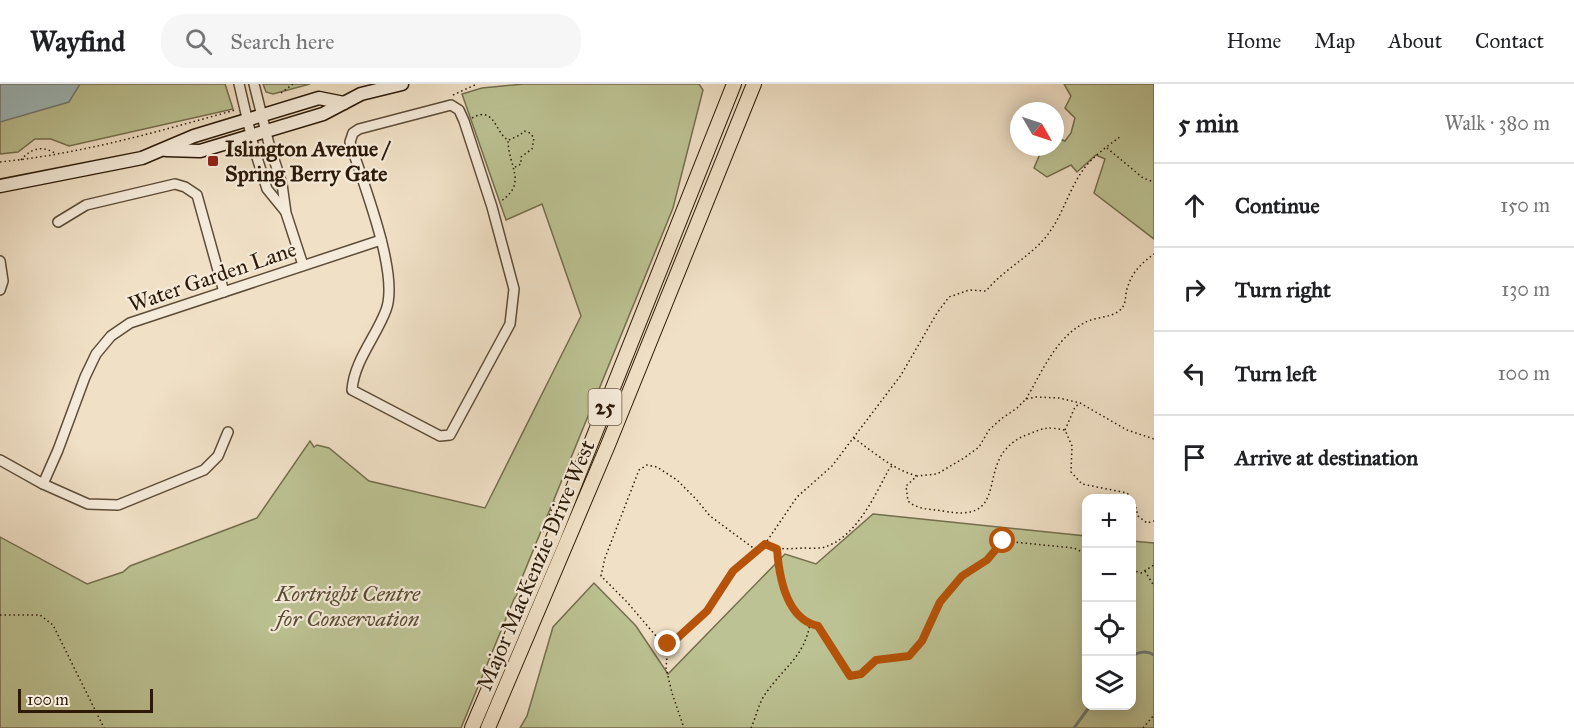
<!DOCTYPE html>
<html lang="en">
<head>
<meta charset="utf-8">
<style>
	:root { --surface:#fff; --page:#f6f6f6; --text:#202124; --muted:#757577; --line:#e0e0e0 }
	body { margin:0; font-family:"IM FELL Great Primer",serif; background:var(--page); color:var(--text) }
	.controls { position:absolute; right:18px; bottom:18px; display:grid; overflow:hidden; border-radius:12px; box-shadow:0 3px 15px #0003 }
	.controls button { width:54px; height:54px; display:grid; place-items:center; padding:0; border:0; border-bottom:2px solid var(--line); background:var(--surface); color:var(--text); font:30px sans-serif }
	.compass { position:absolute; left:1010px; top:18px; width:54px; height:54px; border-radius:50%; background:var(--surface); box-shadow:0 3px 15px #0003; rotate:129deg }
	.scale { position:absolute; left:18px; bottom:15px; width:135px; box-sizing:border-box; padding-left:6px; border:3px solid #2c1a07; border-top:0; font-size:16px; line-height:21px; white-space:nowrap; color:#2c1a07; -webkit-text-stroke:4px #f5ebda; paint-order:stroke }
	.stop { position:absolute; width:18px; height:18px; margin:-14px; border:4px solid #b45309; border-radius:50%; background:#fff }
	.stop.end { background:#b45309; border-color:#fff; box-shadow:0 2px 6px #0008 }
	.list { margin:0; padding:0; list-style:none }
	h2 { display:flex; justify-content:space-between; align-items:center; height:78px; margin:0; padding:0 24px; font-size:26px }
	h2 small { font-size:20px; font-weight:400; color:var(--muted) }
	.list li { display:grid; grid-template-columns:39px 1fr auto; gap:18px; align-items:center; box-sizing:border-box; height:84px; padding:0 24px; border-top:2px solid var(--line) }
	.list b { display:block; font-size:22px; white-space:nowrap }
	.list em { font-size:20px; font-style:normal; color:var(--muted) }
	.icon { flex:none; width:33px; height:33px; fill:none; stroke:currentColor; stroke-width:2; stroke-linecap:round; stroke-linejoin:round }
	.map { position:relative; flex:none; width:1154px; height:644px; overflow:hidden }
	header { display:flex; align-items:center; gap:36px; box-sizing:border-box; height:84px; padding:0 30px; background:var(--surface); border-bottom:2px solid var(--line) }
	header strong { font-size:28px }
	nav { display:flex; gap:33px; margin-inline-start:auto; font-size:21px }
	.search { width:420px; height:54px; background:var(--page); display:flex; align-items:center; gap:15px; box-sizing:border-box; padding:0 21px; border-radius:24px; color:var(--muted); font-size:22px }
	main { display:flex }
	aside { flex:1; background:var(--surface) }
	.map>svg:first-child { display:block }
	.green { fill:#bcc293; stroke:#746e4d; stroke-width:1.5 }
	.water { fill:#9ebbbe; stroke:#707b75; stroke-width:1.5 }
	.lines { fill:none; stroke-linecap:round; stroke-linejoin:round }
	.stream { stroke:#707b75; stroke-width:3 }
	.minor-casing { stroke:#5d4c37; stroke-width:12 }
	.secondary-casing { stroke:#2c1a07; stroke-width:15 }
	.primary-casing { stroke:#2c1a07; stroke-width:16 }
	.path { stroke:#2c1a07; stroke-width:1.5; stroke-dasharray:1.5 3; stroke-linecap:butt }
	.minor { stroke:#f5ebda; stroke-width:9 }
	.secondary { stroke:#f5ebda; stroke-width:12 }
	.primary { stroke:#f0e0c6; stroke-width:14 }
	.route { stroke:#b45309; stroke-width:8 }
	.poi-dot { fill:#8f2418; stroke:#f5ebda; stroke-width:2 }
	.labels { text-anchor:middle; stroke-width:4.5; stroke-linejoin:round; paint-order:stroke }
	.shield { fill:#f5ebda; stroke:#685946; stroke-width:1.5 }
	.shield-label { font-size:21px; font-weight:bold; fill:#2c1a07 }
	.poi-label { font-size:22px; font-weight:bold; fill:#2c1a07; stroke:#f5ebda; text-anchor:start }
	.street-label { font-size:22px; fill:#2c1a07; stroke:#f5ebda }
	.park-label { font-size:22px; font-style:italic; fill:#574c31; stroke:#f5ebda }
</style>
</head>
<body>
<header>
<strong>Wayfind</strong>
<div class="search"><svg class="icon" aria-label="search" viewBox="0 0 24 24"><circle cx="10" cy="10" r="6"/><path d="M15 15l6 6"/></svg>Search here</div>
<nav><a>Home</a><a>Map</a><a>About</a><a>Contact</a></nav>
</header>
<main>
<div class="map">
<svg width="1154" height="644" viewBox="0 0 1154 644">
	<rect width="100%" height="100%" fill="#f0e0c6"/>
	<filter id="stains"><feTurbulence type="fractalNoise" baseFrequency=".00333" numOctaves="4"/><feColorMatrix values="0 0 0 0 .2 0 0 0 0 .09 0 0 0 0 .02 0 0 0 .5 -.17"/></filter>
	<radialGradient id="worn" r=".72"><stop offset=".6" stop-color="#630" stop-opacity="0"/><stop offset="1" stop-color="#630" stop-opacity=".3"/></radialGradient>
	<!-- green -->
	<g class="green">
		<path d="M 0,0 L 225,0 L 233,25 L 69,62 L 51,55 L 35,55 L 18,68 L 0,70 Z"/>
		<path d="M 263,0 L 310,0 L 273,10 L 266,8 Z"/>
		<path d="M 524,0 L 699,0 L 703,6 L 673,124 L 517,506 L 517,511 L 514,515 L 461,644 L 0,644 L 0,453 L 87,500 L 123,488 L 130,482 L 257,434 L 310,357 L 314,363 L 317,361 L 329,364 L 369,397 L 485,424 L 581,232 L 542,120 L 506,136 L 462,10 L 482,4 Z"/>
		<path d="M 1064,0 L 1154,0 L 1154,155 L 1094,109 L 1105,75 L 1096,71 L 1077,88 L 1071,81 L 1047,93 L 1034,84 L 1043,63 L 1055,63 L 1055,53 L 1065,57 L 1071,49 L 1075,34 L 1065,24 L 1071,12 Z"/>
		<path d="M 873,430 L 1086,452 L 1086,622 L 1132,622 L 1132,457 L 1154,459 L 1154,644 L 520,644 L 527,632 L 553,543 L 594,499 L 636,542 L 668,590 L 785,470 L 816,480 Z"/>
	</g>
	<!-- water -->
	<path class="water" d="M 0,0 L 80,0 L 69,18 L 0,38 Z"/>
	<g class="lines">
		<!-- stream -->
		<g class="stream">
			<path d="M 1132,572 C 1138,568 1147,566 1154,571"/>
			<path d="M 1074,644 L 1090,622"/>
		</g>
		<!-- minor casing -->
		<g class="minor-casing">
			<g id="minor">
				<path d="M 239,0 L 254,64 L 267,105 L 285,127"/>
				<path d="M 254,0 L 269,60 L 282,100 L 286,129 L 303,181"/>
				<path d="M 451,21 L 459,26 L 464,37 L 492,123 L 514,205 L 510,240 L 450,351 L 440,352 L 352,306 C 354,277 376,253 386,226 C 400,190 362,97 350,58 L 353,49 L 359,45 Z"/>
				<path d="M 58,138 L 86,121 L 175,100 L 185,103 L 197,111 L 224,208"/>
				<path d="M 0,177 L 3,197 L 0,206"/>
				<path d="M 0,376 L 43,400 L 88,420 L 118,421 L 204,386 L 218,372 L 228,348"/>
				<path d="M 43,400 L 58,366 L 85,293 L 96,270 L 111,252 L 130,239 L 381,156"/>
			</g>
		</g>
		<!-- secondary casing -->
		<g class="secondary-casing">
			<g id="secondary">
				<path d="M 166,66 L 200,67 L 323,30 L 361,10 L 402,0"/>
				<path d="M 0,102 L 142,74 L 194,52 L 319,14 L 344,19"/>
			</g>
		</g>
		<!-- primary casing -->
		<g class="primary-casing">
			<g id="primary">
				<path d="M 472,644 L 554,452 L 734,0"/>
				<path d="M 488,644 L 608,361 L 754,0"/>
			</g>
		</g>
		<!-- path -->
		<g class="path">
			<path d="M 281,9 L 293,0"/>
			<path d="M 453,11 L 477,0"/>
			<path d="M 472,34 C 495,21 495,49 508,56 C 508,82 528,99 501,117"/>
			<path d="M 509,56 L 520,51 L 524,47 L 530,49 L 534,54 L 532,65 L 521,73 L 521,80 L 515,83"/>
			<path d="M 1107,64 L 1143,94 L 1154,98"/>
			<path d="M 21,76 C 31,64 43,61 56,70"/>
			<path d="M 0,78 C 80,70 157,48 235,26"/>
			<path d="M 1026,315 C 1042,288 1055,255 1084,239 C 1094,233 1110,234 1119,227 C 1128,220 1124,211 1128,202 C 1132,188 1143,178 1154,170"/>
			<path d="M 1065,346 L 1075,323 L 1080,319"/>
			<path d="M 854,354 C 873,368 894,386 917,392"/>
			<path d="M 1131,414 L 1127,409 L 1082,400 L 1071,388 L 1072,362 L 1065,346 C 1047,343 1046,343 1029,350 C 1020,353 1012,358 1006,365 C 982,392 1005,439 943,427 C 931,425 918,426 908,417 L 906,402 L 917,392 L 937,390 L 964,374 L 979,363 L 989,346 L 1001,335 L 1017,324 L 1026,315 L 1036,313 L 1059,314 L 1080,319 L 1127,346 L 1154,355"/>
			<path d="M 1132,415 L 1135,420 L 1138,432 L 1147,439 L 1154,437"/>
			<path d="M 543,448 L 555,416"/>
			<path d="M 765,460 C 778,466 788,465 802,464 C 809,464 818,465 825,463 C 857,452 874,413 889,385 L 893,381"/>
			<path d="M 756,466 L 710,432 L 696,415 L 677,396 L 657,383 L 647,381 L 639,386 L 605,474 L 601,492 L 627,518 L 662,559 L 668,560 L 673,558 L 707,527 L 733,487 L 747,473 L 765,460 L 797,413 L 832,382 L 901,291 L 937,229 L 949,213 L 969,206 L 986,207 C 1003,186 1028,174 1045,154 C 1062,134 1068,107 1083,86 C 1093,72 1108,62 1121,52"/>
			<path d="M 777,466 C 779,499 785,517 810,540"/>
			<path d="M 1132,486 L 1141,489 L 1154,481"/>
			<path d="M 1145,487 L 1154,502"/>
			<path d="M 0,531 L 40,531 L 53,541 L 104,644"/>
			<path d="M 668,561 L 666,584 L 672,609 L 684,644"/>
			<path d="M 751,644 C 756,633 759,618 766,609 C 784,583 804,573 810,540 L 818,542 L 850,592 L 860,590 L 876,576 L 909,572 L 922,557 L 940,518 L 962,492 L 987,476 L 1003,457 L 1074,464 L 1086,470"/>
			<path d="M 1143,644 L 1154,631"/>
		</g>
		<!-- minor -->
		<use href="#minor" class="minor"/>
		<!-- secondary -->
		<use href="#secondary" class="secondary"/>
		<!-- primary -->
		<use href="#primary" class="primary"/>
	</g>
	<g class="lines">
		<!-- route -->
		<path class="route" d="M 668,560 L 673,558 L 707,527 L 733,487 L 765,460 L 777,465 C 779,492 786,535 818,542 L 850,592 L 861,590 L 876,576 L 909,572 L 922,557 L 940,518 L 962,492 L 987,476 L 1003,457"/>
	</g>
	<!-- markers -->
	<rect class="poi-dot" x="207" y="71" width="12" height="12" rx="3"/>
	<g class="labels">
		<!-- shield labels -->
		<rect class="shield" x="588.5" y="305" width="33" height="36" rx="4.5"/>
		<g class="shield-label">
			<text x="605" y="330">25</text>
		</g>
		<!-- poi labels -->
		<g class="poi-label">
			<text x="225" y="72">Islington Avenue /<tspan x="225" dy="25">Spring Berry Gate</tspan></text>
		</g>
		<!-- street labels -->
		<g class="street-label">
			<text transform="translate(212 192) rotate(-19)" y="8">Water Garden Lane</text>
			<text transform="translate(535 481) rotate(-67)" y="8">Major MacKenzie Drive West</text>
		</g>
		<!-- park labels -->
		<g class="park-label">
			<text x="348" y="517">Kortright Centre<tspan x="348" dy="25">for Conservation</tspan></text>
		</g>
	</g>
	<rect width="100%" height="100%" filter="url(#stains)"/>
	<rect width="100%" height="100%" fill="url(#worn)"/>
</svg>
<div class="controls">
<button>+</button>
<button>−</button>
<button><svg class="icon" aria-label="locate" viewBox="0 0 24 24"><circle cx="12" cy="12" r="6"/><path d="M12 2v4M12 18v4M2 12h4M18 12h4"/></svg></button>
<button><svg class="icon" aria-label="layers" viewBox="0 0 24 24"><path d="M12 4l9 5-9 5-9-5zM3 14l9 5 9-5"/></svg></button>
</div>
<svg class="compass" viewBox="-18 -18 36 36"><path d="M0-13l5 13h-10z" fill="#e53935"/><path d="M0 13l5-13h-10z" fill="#757577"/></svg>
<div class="scale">100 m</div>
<div class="stop" style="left:1003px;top:457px"></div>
<div class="stop end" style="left:668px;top:560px"></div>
</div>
<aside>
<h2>5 min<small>Walk · 380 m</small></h2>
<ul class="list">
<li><svg class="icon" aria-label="ahead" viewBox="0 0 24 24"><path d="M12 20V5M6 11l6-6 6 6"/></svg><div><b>Continue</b></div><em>150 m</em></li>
<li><svg class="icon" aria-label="right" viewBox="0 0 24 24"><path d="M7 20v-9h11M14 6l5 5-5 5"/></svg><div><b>Turn right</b></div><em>130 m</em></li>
<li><svg class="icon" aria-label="left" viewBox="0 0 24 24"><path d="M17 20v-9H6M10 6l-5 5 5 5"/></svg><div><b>Turn left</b></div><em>100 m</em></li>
<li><svg class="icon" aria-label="arrive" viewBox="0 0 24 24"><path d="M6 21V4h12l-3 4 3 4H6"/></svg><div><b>Arrive at destination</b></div></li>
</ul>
</aside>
</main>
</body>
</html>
